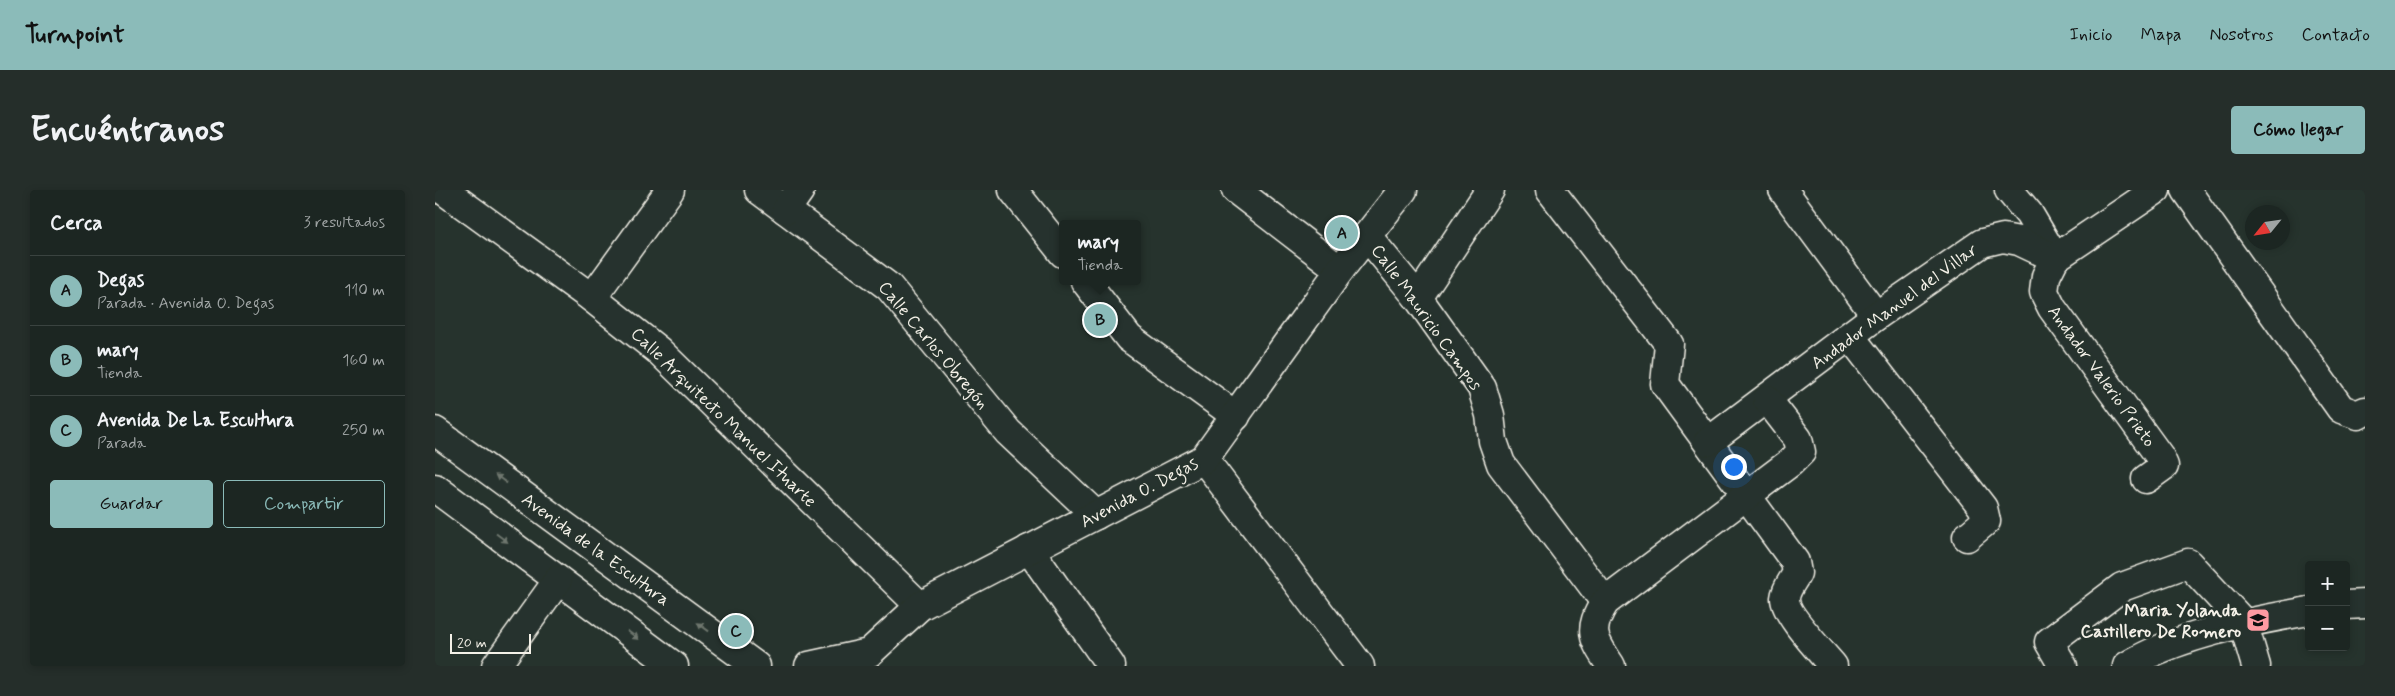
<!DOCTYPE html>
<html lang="es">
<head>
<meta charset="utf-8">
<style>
	:root { --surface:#1c2622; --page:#252e2a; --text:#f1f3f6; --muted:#a0a5a5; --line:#3a4340; --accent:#8bbbb9 }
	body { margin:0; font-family:Mynerve,sans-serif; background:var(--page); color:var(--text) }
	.controls { position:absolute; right:15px; bottom:15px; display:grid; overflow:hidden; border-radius:5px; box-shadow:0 2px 8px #0003 }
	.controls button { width:45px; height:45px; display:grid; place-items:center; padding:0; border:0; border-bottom:1px solid var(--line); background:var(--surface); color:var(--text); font:25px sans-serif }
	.compass { position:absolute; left:1810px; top:15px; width:45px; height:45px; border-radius:50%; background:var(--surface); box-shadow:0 2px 8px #0003; rotate:240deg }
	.scale { position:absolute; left:15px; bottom:12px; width:81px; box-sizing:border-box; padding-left:5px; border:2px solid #f4f1e8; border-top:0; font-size:14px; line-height:18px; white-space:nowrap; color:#f4f1e8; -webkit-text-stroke:4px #26332d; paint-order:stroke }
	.you { position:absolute; left:1298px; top:276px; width:18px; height:18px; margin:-12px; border:4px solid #fff; border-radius:50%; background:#1a73e8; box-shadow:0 0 0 8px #1a73e833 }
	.badge { display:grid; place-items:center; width:32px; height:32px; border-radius:50%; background:var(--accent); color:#111; font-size:16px; font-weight:700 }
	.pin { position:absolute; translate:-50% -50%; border:2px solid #fff; box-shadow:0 1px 5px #0006 }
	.popup { position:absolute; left:624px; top:30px; width:82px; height:65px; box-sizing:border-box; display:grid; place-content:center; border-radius:5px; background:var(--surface); filter:drop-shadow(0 1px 4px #0005); font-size:16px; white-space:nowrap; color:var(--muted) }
	.popup b { font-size:19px; color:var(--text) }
	.popup::after { content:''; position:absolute; left:50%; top:100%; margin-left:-10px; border:10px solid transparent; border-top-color:var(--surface) }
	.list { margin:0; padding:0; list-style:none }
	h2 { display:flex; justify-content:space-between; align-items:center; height:65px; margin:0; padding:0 20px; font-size:21px }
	h2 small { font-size:16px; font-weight:400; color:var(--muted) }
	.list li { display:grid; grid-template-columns:32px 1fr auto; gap:15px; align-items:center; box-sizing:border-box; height:70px; padding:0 20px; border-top:1px solid var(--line) }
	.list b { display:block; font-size:19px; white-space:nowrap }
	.list p { margin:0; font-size:16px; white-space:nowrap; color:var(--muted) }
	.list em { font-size:16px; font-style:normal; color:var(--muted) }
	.actions { display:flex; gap:10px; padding:15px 20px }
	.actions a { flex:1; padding:11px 0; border:1px solid var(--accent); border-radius:5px; text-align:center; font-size:18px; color:var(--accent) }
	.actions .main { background:var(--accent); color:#111 }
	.map { position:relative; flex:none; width:1930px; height:476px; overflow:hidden; border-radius:5px }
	header { display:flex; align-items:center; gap:30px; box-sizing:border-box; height:70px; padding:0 25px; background:var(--accent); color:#111 }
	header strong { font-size:24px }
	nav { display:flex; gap:28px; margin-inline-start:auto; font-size:18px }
	.intro { display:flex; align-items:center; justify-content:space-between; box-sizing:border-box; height:120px; padding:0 30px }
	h1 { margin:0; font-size:35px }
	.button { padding:12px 22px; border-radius:5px; background:var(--accent); color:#111; font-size:18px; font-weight:700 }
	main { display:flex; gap:30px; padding:0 30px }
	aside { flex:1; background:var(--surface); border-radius:5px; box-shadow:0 2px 8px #0003 }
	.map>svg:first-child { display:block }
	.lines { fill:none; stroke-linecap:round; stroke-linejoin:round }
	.minor-casing { stroke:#f4f1e8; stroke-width:31 }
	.minor { stroke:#26332d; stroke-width:28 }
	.oneway { fill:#6e766e }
	.labels { text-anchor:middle; stroke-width:5; stroke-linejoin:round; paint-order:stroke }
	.street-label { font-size:18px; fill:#f4f1e8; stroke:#26332d }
	.poi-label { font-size:18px; font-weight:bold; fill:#f4f1e8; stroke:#26332d; text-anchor:end }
</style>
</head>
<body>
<header>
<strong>Turnpoint</strong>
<nav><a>Inicio</a><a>Mapa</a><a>Nosotros</a><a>Contacto</a></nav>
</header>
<div class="intro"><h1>Encuéntranos</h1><a class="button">Cómo llegar</a></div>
<main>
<aside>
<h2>Cerca<small>3 resultados</small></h2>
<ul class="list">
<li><span class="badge">A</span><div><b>Degas</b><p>Parada · Avenida O. Degas</p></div><em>110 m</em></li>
<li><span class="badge">B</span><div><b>mary</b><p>Tienda</p></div><em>160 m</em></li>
<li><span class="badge">C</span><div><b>Avenida De La Escultura</b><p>Parada</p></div><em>250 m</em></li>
</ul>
<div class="actions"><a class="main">Guardar</a><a>Compartir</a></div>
</aside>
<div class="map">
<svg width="1930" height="476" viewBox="0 0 1930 476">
	<rect width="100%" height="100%" fill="#26332d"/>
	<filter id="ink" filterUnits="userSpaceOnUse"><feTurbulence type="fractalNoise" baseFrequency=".02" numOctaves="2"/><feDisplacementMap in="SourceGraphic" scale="10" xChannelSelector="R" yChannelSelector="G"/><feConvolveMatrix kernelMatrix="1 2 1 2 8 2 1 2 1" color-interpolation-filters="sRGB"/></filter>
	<g filter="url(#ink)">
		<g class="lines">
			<!-- minor casing -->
			<g class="minor-casing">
				<g id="minor">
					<path d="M 8,0 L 157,108 L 224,161 L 485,416"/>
					<path d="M 324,0 L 454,97 L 573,242 L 661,325"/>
					<path d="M 578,0 L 628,63"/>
					<path d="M 801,0 L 905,80"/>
					<path d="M 1115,0 L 1234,154 L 1230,194 L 1360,372 L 1362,383 C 1358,391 1351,398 1350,408 C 1349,423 1387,463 1398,476"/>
					<path d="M 1348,0 L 1441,126"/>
					<path d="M 1574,0 L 1594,24 L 1620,68"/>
					<path d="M 1751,0 L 1906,219 L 1923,225 L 1930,221"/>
					<path d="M 351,20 L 365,0"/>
					<path d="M 932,46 L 983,108 L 1047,198 L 1055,225 L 1058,251 L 1066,274 L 1170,412"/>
					<path d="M 650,91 L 694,148 L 801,226"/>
					<path d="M 157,108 L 235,0"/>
					<path d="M 983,108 L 1055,0"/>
					<path d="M 1415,146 L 1548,318 L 1551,331 L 1532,347"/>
					<path d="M 0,241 L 321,476"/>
					<path d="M 1273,252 L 1441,126 L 1547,53 L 1568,48 L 1584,51 L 1620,68"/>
					<path d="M 769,269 L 925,476"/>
					<path d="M 1711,289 L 1729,276 L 1725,267 L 1617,118 L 1609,102 L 1611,86 L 1620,68 L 1721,0"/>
					<path d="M 0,298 L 239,476"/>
					<path d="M 594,359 L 676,476"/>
					<path d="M 1911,415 L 1930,414"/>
					<path d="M 61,476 L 123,390"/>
					<path d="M 374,476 L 434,463 L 485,416 L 769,269 L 905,80 L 968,0"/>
					<path d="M 1176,476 C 1158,449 1152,441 1170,412 L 1356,272 L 1366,262 L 1363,249 L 1332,209"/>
					<path d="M 1628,476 L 1614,452 L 1687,397 L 1753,373 L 1808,432 L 1821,476"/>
					<path d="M 1692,476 C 1742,445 1816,431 1874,421"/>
				</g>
			</g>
			<!-- minor -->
			<use href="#minor" class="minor"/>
		</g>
		<!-- one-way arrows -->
		<defs><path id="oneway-solid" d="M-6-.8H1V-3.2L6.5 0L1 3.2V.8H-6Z" transform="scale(1.25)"/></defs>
		<g class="oneway">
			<use href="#oneway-solid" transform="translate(66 289) rotate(-144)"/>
			<use href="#oneway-solid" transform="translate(67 348) rotate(37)"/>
			<use href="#oneway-solid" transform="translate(268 437) rotate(-144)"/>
			<use href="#oneway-solid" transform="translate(198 445) rotate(37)"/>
		</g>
	</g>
	<!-- icons -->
	<defs>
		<g id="school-square" transform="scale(1.25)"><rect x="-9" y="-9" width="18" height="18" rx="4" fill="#ff9aa2" stroke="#26332d"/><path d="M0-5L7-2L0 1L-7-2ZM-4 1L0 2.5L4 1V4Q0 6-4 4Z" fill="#111"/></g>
	</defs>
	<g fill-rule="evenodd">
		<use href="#school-square" x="1823" y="430"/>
	</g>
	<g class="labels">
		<!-- street labels -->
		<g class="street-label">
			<text transform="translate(1459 116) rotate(-36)" y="6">Andador Manuel del Villar</text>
			<text transform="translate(992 127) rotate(54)" y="6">Calle Mauricio Campos</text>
			<text transform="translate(499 155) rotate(50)" y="6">Calle Carlos Obregón</text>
			<text transform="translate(1667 186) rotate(54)" y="6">Andador Valerio Prieto</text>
			<text transform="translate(289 227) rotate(44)" y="6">Calle Arquitecto Manuel Ituarte</text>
			<text transform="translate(704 302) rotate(-28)" y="6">Avenida O. Degas</text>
			<text transform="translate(161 359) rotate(36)" y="6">Avenida de la Escultura</text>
		</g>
		<!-- poi labels -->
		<g class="poi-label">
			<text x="1806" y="426">Maria Yolanda<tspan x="1806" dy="21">Castillero De Romero</tspan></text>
		</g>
	</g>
</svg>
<div class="controls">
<button>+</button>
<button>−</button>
</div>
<svg class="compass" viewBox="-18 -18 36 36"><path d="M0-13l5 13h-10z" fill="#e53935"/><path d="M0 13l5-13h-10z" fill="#a0a5a5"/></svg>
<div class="scale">20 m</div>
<div class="you"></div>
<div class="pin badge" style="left:907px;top:43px">A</div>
<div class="pin badge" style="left:665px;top:130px">B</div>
<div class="popup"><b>mary</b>Tienda</div>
<div class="pin badge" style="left:301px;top:441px">C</div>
</div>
</main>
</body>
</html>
